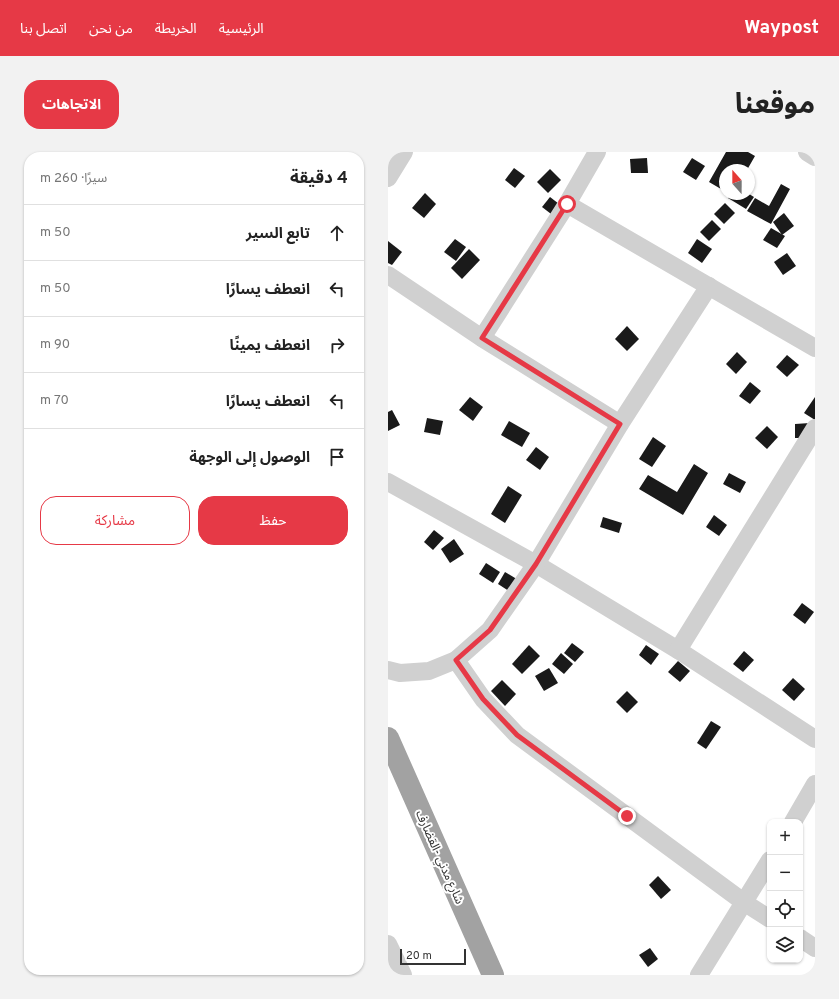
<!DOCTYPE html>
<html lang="ar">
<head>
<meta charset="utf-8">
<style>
	:root { --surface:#fff; --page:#f2f2f2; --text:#222; --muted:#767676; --line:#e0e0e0; --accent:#e63946 }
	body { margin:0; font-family:Overpass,"Noto Sans Arabic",sans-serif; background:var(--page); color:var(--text); direction:rtl }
	.controls { position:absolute; right:12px; bottom:12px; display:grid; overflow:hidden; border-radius:8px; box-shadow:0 1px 3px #0004 }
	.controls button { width:36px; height:36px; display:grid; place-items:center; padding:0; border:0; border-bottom:1px solid var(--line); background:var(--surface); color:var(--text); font:20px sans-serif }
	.compass { position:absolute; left:331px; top:12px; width:36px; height:36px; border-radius:50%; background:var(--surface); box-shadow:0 1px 3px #0004; rotate:339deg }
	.scale { position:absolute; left:12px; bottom:10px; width:66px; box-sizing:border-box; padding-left:4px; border:2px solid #333; border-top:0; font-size:11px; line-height:14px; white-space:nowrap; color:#333; -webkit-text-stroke:3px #fff; paint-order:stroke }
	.stop { position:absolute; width:12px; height:12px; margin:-9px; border:3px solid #e63946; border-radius:50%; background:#fff }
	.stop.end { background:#e63946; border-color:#fff; box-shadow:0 1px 4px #0008 }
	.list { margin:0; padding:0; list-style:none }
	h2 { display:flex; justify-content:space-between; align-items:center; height:52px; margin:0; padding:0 16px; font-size:17px }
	h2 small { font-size:13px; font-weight:400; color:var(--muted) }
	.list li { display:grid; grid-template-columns:26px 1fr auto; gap:12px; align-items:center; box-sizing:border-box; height:56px; padding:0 16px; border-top:1px solid var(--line) }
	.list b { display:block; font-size:15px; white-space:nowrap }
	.list em { font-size:13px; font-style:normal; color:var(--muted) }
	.actions { display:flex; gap:8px; padding:12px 16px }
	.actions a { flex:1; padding:9px 0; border:1px solid var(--accent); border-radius:16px; text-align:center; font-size:14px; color:var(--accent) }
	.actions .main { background:var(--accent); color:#fff }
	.icon { flex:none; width:22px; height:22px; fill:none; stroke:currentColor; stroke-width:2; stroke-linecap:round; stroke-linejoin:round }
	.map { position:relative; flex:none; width:427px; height:823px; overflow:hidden; direction:ltr; border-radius:16px }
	header { display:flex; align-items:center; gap:24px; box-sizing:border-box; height:56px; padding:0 20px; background:var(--accent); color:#fff }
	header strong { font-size:19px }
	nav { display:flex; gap:22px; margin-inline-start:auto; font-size:14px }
	.intro { display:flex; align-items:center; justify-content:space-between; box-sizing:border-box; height:96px; padding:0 24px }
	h1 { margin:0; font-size:28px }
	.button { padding:10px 18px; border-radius:16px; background:var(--accent); color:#fff; font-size:14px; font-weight:700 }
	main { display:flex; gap:24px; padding:0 24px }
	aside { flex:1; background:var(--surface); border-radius:16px; box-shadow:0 1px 3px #0004 }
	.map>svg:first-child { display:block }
	.building { fill:#1a1a1a }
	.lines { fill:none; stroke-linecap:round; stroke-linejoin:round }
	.minor { stroke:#d0d0d0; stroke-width:18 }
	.trunk { stroke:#a2a2a2; stroke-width:22 }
	.route { stroke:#e63946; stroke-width:5 }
	.labels { text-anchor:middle; stroke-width:4; stroke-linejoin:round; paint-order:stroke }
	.street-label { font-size:12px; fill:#333; stroke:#fff }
</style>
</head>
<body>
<header>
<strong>Waypost</strong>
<nav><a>الرئيسية</a><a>الخريطة</a><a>من نحن</a><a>اتصل بنا</a></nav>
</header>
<div class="intro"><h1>موقعنا</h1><a class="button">الاتجاهات</a></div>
<main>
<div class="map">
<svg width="427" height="823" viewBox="0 0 427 823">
	<rect width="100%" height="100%" fill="#fff"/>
	<!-- building -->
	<g class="building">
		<path d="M 338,0 L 360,0 L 367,4 L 359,18 L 352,18 L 346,14 L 344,18 L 337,18 L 337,30 L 333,37 L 321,30 Z"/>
		<path d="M 259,6 L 260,21 L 243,21 L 242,7 Z"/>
		<path d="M 304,6 L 317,14 L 308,28 L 295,20 Z"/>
		<path d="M 126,16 L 137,24 L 127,36 L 117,28 Z"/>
		<path d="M 162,17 L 173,28 L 160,41 L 149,30 Z"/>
		<path d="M 393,32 L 402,37 L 383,72 L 359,59 L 367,46 L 381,54 Z"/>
		<path d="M 37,41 L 48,52 L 36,66 L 24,56 Z"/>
		<path d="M 342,42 L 361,42 L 366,45 L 358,57 L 340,46 Z"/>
		<path d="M 162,45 L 175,55 L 167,65 L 154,55 Z"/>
		<path d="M 337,51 L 347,61 L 336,72 L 326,62 Z"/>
		<path d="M 396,61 L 406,74 L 394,83 L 385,70 Z"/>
		<path d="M 324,68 L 333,77 L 321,89 L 312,80 Z"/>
		<path d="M 383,76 L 397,84 L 389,96 L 375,88 Z"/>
		<path d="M 67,87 L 78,95 L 68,109 L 56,100 Z"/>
		<path d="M 309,87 L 324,97 L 314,111 L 300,101 Z"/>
		<path d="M 0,89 L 14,100 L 4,113 L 0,111 Z"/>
		<path d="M 81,97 L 92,108 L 74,127 L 63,116 Z"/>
		<path d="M 399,101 L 408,114 L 395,123 L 386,110 Z"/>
		<path d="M 239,174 L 251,187 L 239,199 L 227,187 Z"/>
		<path d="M 349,200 L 359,210 L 348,222 L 338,212 Z"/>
		<path d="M 399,203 L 411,213 L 399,225 L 388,215 Z"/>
		<path d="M 362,230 L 373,239 L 362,252 L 351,244 Z"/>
		<path d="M 82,245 L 95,255 L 85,269 L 71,258 Z"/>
		<path d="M 427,245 L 427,268 L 416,261 Z"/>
		<path d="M 4,258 L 12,273 L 0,279 L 0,260 Z"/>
		<path d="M 39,266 L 55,269 L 52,283 L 36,280 Z"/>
		<path d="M 121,269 L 142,281 L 134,295 L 113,283 Z"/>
		<path d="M 422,271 L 423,286 L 407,286 L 407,272 Z"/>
		<path d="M 379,274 L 390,285 L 379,297 L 367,286 Z"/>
		<path d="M 265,285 L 278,294 L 264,315 L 251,307 Z"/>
		<path d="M 148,295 L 161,305 L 152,318 L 138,308 Z"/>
		<path d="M 306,312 L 320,321 L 295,363 L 251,337 L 260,323 L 289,340 Z"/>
		<path d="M 341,321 L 358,330 L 352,341 L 335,332 Z"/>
		<path d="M 120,334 L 134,343 L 117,371 L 103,362 Z"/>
		<path d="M 326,363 L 339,373 L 331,384 L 318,375 Z"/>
		<path d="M 215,365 L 234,371 L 231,381 L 212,375 Z"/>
		<path d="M 46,378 L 56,386 L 45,398 L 36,390 Z"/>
		<path d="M 66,387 L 76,402 L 62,411 L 53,397 Z"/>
		<path d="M 98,411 L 112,420 L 105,431 L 91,422 Z"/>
		<path d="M 117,420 L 132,429 L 124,441 L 110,432 Z"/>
		<path d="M 414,451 L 426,460 L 417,472 L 405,463 Z"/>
		<path d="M 184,491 L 196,500 L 187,510 L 176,501 Z"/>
		<path d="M 141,493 L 152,504 L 134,522 L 124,512 Z"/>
		<path d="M 258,493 L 271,502 L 263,513 L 251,503 Z"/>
		<path d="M 356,499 L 366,508 L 355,520 L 345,512 Z"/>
		<path d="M 173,501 L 185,512 L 176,522 L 164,512 Z"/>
		<path d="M 290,509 L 302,519 L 292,530 L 280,520 Z"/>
		<path d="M 161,516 L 170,531 L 156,539 L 147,524 Z"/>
		<path d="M 405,526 L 417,537 L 406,549 L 394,538 Z"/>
		<path d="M 114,528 L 128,542 L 117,554 L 103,539 Z"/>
		<path d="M 239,539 L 250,550 L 239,561 L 228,550 Z"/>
		<path d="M 323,569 L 333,575 L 318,597 L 309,591 Z"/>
		<path d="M 270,724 L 283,738 L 273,747 L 261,733 Z"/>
		<path d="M 262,796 L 270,807 L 260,815 L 251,803 Z"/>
	</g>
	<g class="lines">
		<!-- minor -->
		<g class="minor">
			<path d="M 419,0 L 427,5"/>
			<path d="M 0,26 L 16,0"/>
			<path d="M 179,52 L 427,196"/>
			<path d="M 0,123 L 94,186 L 232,272"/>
			<path d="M 94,186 L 179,52 L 209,0"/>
			<path d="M 0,330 L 148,412 L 290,498 L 427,587"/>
			<path d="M 290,498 L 427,276"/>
			<path d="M 68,508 L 95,547 L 129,583 L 357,751 L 382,767"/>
			<path d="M 0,518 L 12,521 L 41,519 L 68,508 L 102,478 L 148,412 L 232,272 L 321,134"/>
			<path d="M 405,670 L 427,632"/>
			<path d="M 412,786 L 427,796"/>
			<path d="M 0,792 L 15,823"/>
			<path d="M 311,823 L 382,708"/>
		</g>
		<!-- trunk -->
		<path class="trunk" d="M 0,586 L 105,823"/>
	</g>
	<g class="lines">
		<!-- route -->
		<path class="route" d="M 179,52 L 94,186 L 232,272 L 148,412 L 102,478 L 68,508 L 95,547 L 129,583 L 239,664"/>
	</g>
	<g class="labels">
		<!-- street labels -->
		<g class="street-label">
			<text transform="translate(52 705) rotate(66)" y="4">شارع مدني -القضارف</text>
		</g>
	</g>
</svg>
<div class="controls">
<button>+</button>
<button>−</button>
<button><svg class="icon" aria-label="locate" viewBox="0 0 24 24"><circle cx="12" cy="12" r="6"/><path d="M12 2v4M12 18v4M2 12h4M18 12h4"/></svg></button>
<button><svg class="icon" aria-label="layers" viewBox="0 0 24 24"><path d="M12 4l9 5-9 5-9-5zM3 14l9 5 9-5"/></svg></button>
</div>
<svg class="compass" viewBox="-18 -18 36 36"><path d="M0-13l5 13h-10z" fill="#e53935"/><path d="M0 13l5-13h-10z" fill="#767676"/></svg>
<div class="scale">20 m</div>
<div class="stop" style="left:179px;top:52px"></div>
<div class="stop end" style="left:239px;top:664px"></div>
</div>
<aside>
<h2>4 دقيقة<small>سيرًا · 260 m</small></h2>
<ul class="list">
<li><svg class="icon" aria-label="ahead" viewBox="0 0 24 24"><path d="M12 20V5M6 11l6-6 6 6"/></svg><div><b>تابع السير</b></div><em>50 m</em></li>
<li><svg class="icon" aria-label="left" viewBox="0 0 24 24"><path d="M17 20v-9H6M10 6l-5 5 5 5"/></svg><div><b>انعطف يسارًا</b></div><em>50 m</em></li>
<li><svg class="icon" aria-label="right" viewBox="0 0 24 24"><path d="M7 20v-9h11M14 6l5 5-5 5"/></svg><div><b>انعطف يمينًا</b></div><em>90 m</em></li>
<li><svg class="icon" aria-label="left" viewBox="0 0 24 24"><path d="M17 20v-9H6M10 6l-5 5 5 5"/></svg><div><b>انعطف يسارًا</b></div><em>70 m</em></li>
<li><svg class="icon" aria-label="arrive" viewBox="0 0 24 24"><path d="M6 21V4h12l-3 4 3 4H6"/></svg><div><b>الوصول إلى الوجهة</b></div></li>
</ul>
<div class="actions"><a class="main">حفظ</a><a>مشاركة</a></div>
</aside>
</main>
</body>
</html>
